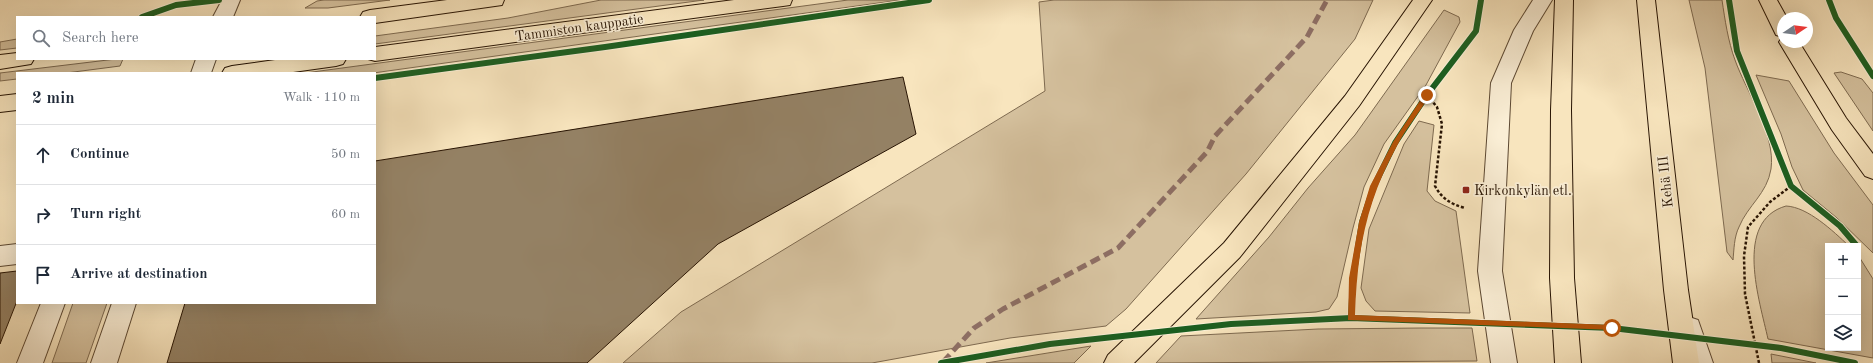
<!DOCTYPE html>
<html lang="en">
<head>
<meta charset="utf-8">
<style>
	:root { --surface:#fff; --page:#f6f6f7; --text:#1f2937; --muted:#747a83; --line:#e0e1e3 }
	body { margin:0; font-family:"Old Standard TT",serif; background:var(--page); color:var(--text) }
	.controls { position:absolute; right:12px; bottom:12px; display:grid; overflow:hidden; border-radius:0px; box-shadow:0 4px 16px #0002 }
	.controls button { width:36px; height:36px; display:grid; place-items:center; padding:0; border:0; border-bottom:1px solid var(--line); background:var(--surface); color:var(--text); font:20px sans-serif }
	.compass { position:absolute; left:1777px; top:12px; width:36px; height:36px; border-radius:50%; background:var(--surface); box-shadow:0 4px 16px #0002; rotate:77deg }
	.stop { position:absolute; width:12px; height:12px; margin:-9px; border:3px solid #b45309; border-radius:50%; background:#fff }
	.stop.end { background:#b45309; border-color:#fff; box-shadow:0 1px 4px #0008 }
	.list { margin:0; padding:0; list-style:none }
	h2 { display:flex; justify-content:space-between; align-items:center; height:52px; margin:0; padding:0 16px; font-size:17px }
	h2 small { font-size:13px; font-weight:400; color:var(--muted) }
	.list li { display:grid; grid-template-columns:26px 1fr auto; gap:12px; align-items:center; box-sizing:border-box; height:60px; padding:0 16px; border-top:1px solid var(--line) }
	.list b { display:block; font-size:15px; white-space:nowrap }
	.list em { font-size:13px; font-style:normal; color:var(--muted) }
	.icon { flex:none; width:22px; height:22px; fill:none; stroke:currentColor; stroke-width:2; stroke-linecap:round; stroke-linejoin:round }
	.map { position:relative; flex:none; width:1873px; height:363px; overflow:hidden }
	.search { position:absolute; background:var(--surface); box-shadow:0 4px 16px #0002; left:16px; top:16px; width:360px; height:44px; display:flex; align-items:center; gap:10px; box-sizing:border-box; padding:0 14px; border-radius:0px; color:var(--muted); font-size:15px }
	.panel { position:absolute; background:var(--surface); box-shadow:0 4px 16px #0002; left:16px; top:72px; width:360px; height:232px; border-radius:0px }
	.map>svg:first-child { display:block }
	.green { fill:#d5c19e; stroke:#7e6a50 }
	.building { fill:#948164; stroke:#281403 }
	.lines { fill:none; stroke-linecap:round; stroke-linejoin:round }
	.minor-casing { stroke:#5c4832; stroke-width:2 }
	.major-casing { stroke:#281403; stroke-width:2 }
	.highway-casing { stroke:#281403; stroke-width:2 }
	.path { stroke:#281403; stroke-width:2.5; stroke-dasharray:3 2; stroke-linecap:butt }
	.minor { fill:#faeed5; fill-rule:evenodd }
	.major { fill:#f8e5be; fill-rule:evenodd }
	.highway { fill:#f8e5be; fill-rule:evenodd }
	.quiet { stroke:#8d6e63; stroke-width:5; stroke-dasharray:10 5; stroke-linecap:butt }
	.cycleway-casing { stroke:#faeed5; stroke-width:8 }
	.cycleway { stroke:#1b5e20; stroke-width:6 }
	.route { fill:#b45309 }
	.poi-dot { fill:#8f2418; stroke:#faeed5; stroke-width:1.5 }
	.labels { text-anchor:middle; stroke-width:3.5; stroke-linejoin:round; paint-order:stroke }
	.street-label { font-size:14px; fill:#281403; stroke:#faeed5 }
	.poi-label { font-size:14px; fill:#281403; stroke:#faeed5; text-anchor:start }
</style>
</head>
<body>
<div class="map">
<svg width="1873" height="363" viewBox="0 0 1873 363">
	<rect width="100%" height="100%" fill="#f8e5be"/>
	<filter id="stains"><feTurbulence type="fractalNoise" baseFrequency=".005" numOctaves="4"/><feColorMatrix values="0 0 0 0 .2 0 0 0 0 .09 0 0 0 0 .02 0 0 0 .5 -.17"/></filter>
	<radialGradient id="worn" r=".72"><stop offset=".6" stop-color="#630" stop-opacity="0"/><stop offset="1" stop-color="#630" stop-opacity=".3"/></radialGradient>
	<!-- green -->
	<g class="green">
		<path d="M 324,0 L 390,0 L 328,8 L 305,8 L 317,1 Z"/>
		<path d="M 601,0 L 704,0 L 375,44 L 375,36 L 508,18 Z"/>
		<path d="M 848,0 L 900,0 L 373,73 L 305,73 Z"/>
		<path d="M 1054,0 L 1373,0 L 1355,39 L 1246,174 L 1126,309 L 1106,326 L 1010,338 L 872,363 L 623,363 L 681,312 L 1045,91 L 1039,2 Z"/>
		<path d="M 1689,0 L 1722,0 C 1725,20 1728,41 1735,60 C 1746,91 1776,135 1771,169 C 1767,194 1748,205 1739,227 C 1734,237 1734,250 1733,260 L 1727,252 L 1705,68 Z"/>
		<path d="M 1444,10 L 1459,17 L 1460,22 L 1426,85 L 1384,144 L 1364,187 L 1353,228 L 1337,297 L 1329,309 L 1316,312 L 1196,319 L 1269,237 L 1308,188 L 1355,135 Z"/>
		<path d="M 17,39 L 17,48 L 0,50 L 0,42 Z"/>
		<path d="M 116,59 L 123,59 L 120,66 L 66,73 L 17,73 L 17,79 L 0,81 L 0,73 Z"/>
		<path d="M 1841,72 L 1862,79 L 1873,93 L 1873,131 L 1834,73 Z"/>
		<path d="M 1756,75 L 1789,81 L 1834,153 L 1873,205 L 1873,253 L 1837,218 L 1803,190 L 1792,167 L 1781,134 Z"/>
		<path d="M 1419,121 L 1434,125 L 1427,191 L 1435,201 L 1456,211 L 1470,313 L 1375,311 L 1366,301 L 1361,288 L 1369,229 L 1404,144 Z"/>
		<path d="M 1786,206 C 1808,207 1833,231 1849,246 L 1828,246 L 1828,348 L 1858,348 L 1858,255 L 1873,279 L 1873,358 L 1768,339 C 1760,302 1733,221 1786,206 Z"/>
		<path d="M 73,303 L 107,303 L 86,363 L 52,363 Z"/>
		<path d="M 1421,328 L 1472,328 L 1477,361 L 1156,363 L 1181,336 L 1318,329 Z"/>
		<path d="M 1091,346 L 1074,363 L 986,363 Z"/>
		<path d="M 1771,354 L 1816,363 L 1772,363 Z"/>
	</g>
	<!-- building -->
	<g class="building">
		<path d="M 903,77 L 916,134 L 718,244 L 587,363 L 167,363 L 185,303 L 375,303 L 375,161 Z"/>
		<path d="M 17,271 L 17,301 L 0,344 L 0,273 Z"/>
	</g>
	<g class="lines">
		<!-- minor casing -->
		<g class="minor-casing">
			<g id="minor">
				<path d="M 222,0 L 240,0 L 233,17 L 213,17 Z"/>
				<path d="M 1533,0 L 1552,0 L 1533,31 L 1511,83 L 1502,271 L 1517,363 L 1491,363 L 1478,271 L 1491,83 L 1514,30 Z"/>
				<path d="M 196,59 L 216,59 L 211,73 L 191,73 Z"/>
				<path d="M 17,244 L 17,264 L 0,266 L 0,246 Z"/>
				<path d="M 41,303 L 65,303 L 43,363 L 17,363 Z"/>
				<path d="M 112,303 L 136,303 L 117,363 L 91,363 Z"/>
				<path d="M 1689,317 L 1698,320 L 1713,363 L 1687,363 L 1677,328 L 1680,320 Z"/>
			</g>
		</g>
		<!-- major casing -->
		<g class="major-casing">
			<g id="major">
				<path d="M 447,0 L 504,0 L 502,5 L 495,6 L 375,23 L 375,17 L 360,17 L 363,12 L 370,10 Z"/>
				<path d="M 734,0 L 792,0 L 790,5 L 783,6 L 375,61 L 368,59 L 375,59 L 375,47 Z"/>
				<path d="M 17,53 L 17,59 L 34,59 L 31,64 L 0,69 L 0,55 Z"/>
				<path d="M 282,59 L 346,59 L 343,64 L 336,66 L 286,73 L 222,73 L 225,68 L 232,66 Z"/>
				<path d="M 17,94 L 17,110 L 0,112 L 0,96 Z"/>
			</g>
		</g>
		<!-- highway casing -->
		<g class="highway-casing">
			<g id="highway">
				<path d="M 1413,0 L 1432,0 L 1359,106 L 1240,257 L 1134,363 L 1104,363 L 1108,355 L 1224,243 L 1345,96 Z"/>
				<path d="M 1555,0 L 1573,0 L 1571,110 L 1574,278 L 1581,363 L 1555,363 L 1550,278 L 1551,110 Z"/>
				<path d="M 1637,0 L 1655,0 L 1688,290 L 1699,363 L 1673,363 L 1664,290 Z"/>
				<path d="M 1759,0 L 1777,0 L 1787,18 L 1783,18 L 1783,37 L 1776,35 Z"/>
				<path d="M 1782,37 L 1783,42 L 1799,42 L 1846,118 L 1873,154 L 1873,179 L 1865,176 L 1832,130 L 1779,42 Z"/>
			</g>
		</g>
		<!-- path -->
		<g class="path">
			<path d="M 1427,95 L 1437,107 L 1442,124 L 1435,186 C 1442,199 1451,204 1465,208"/>
			<path d="M 1759,363 L 1745,294 L 1744,256 L 1748,227 L 1770,202 L 1791,186"/>
		</g>
		<!-- minor -->
		<use href="#minor" class="minor"/>
		<!-- major -->
		<use href="#major" class="major"/>
		<!-- highway -->
		<use href="#highway" class="highway"/>
		<!-- quiet -->
		<path class="quiet" d="M 943,362 L 974,328 L 1003,309 L 1118,248 L 1207,152 L 1215,136 L 1307,37 L 1327,0"/>
		<!-- cycleway casing -->
		<g class="cycleway-casing">
			<g id="cycleway">
				<path d="M 1729,0 L 1737,51 L 1791,186 L 1840,226 L 1857,246"/>
				<path d="M 1829,0 L 1836,18 L 1873,76"/>
				<path d="M 142,17 L 176,5 L 219,0"/>
				<path d="M 375,78 L 605,47 L 929,0"/>
				<path d="M 1351,318 L 1353,278 L 1362,222 L 1374,186 L 1395,143 L 1427,95 L 1476,31 L 1481,0"/>
				<path d="M 941,363 L 1050,344 L 1231,324 L 1351,318 L 1612,328 L 1781,348 L 1855,363"/>
			</g>
		</g>
		<!-- cycleway -->
		<use href="#cycleway" class="cycleway"/>
	</g>
	<!-- route -->
	<path class="route" d="M 1425,93 L 1430,95 C 1420,112 1406,128 1397,146 C 1366,202 1357,252 1355,315 L 1612,325 L 1616,328 L 1615,330 L 1348,320 L 1349,278 L 1359,222 L 1370,186 L 1393,142 Z"/>
	<!-- markers -->
	<rect class="poi-dot" x="1462" y="186" width="8" height="8" rx="2"/>
	<g class="labels">
		<!-- street labels -->
		<g class="street-label">
			<text transform="translate(579 27) rotate(-8)" y="5">Tammiston kauppatie</text>
			<text transform="translate(1665 182) rotate(-96)" y="5">Kehä III</text>
		</g>
		<!-- poi labels -->
		<g class="poi-label">
			<text x="1474" y="195">Kirkonkylän etl.</text>
		</g>
	</g>
	<rect width="100%" height="100%" filter="url(#stains)"/>
	<rect width="100%" height="100%" fill="url(#worn)"/>
</svg>
<div class="controls">
<button>+</button>
<button>−</button>
<button><svg class="icon" aria-label="layers" viewBox="0 0 24 24"><path d="M12 4l9 5-9 5-9-5zM3 14l9 5 9-5"/></svg></button>
</div>
<svg class="compass" viewBox="-18 -18 36 36"><path d="M0-13l5 13h-10z" fill="#e53935"/><path d="M0 13l5-13h-10z" fill="#747a83"/></svg>
<div class="stop" style="left:1612px;top:328px"></div>
<div class="stop end" style="left:1427px;top:95px"></div>
<div class="search"><svg class="icon" aria-label="search" viewBox="0 0 24 24"><circle cx="10" cy="10" r="6"/><path d="M15 15l6 6"/></svg>Search here</div>
<section class="panel">
<h2>2 min<small>Walk · 110 m</small></h2>
<ul class="list">
<li><svg class="icon" aria-label="ahead" viewBox="0 0 24 24"><path d="M12 20V5M6 11l6-6 6 6"/></svg><div><b>Continue</b></div><em>50 m</em></li>
<li><svg class="icon" aria-label="right" viewBox="0 0 24 24"><path d="M7 20v-9h11M14 6l5 5-5 5"/></svg><div><b>Turn right</b></div><em>60 m</em></li>
<li><svg class="icon" aria-label="arrive" viewBox="0 0 24 24"><path d="M6 21V4h12l-3 4 3 4H6"/></svg><div><b>Arrive at destination</b></div></li>
</ul>
</section>
</div>
</body>
</html>
